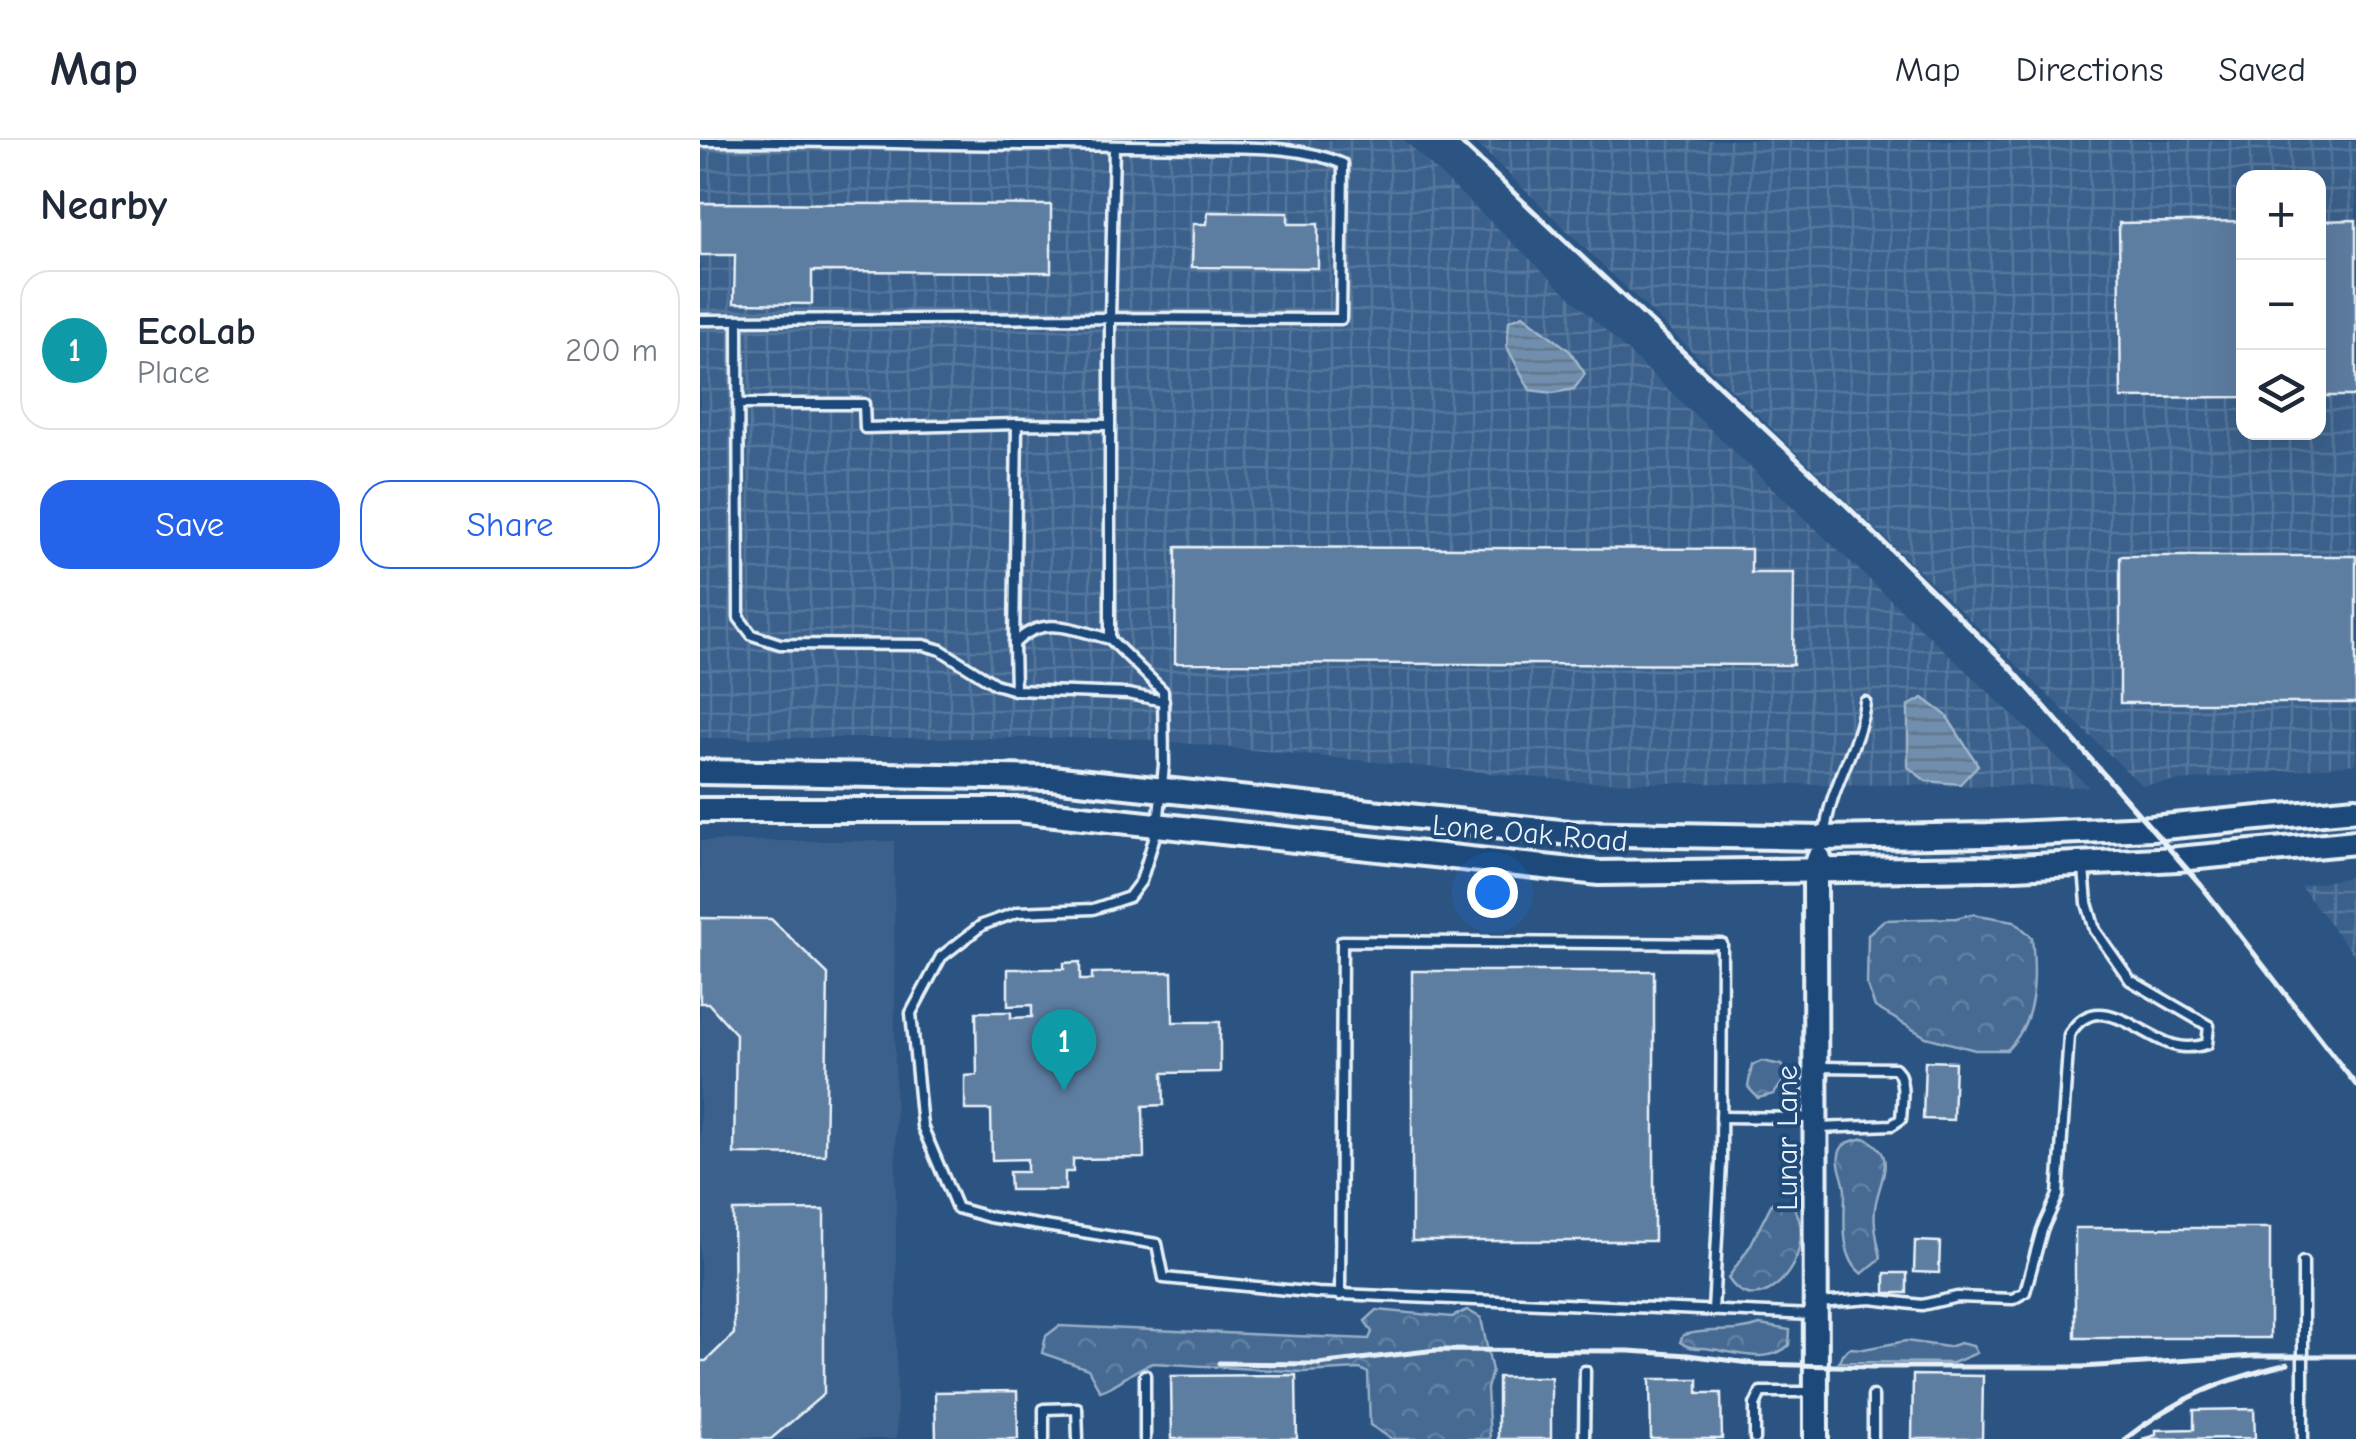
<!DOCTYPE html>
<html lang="en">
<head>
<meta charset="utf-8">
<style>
	:root { --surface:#fff; --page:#f2f2f3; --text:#1f2937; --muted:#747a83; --line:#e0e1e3; --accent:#2563eb }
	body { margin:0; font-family:"Comic Neue",sans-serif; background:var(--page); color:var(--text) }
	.controls { position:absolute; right:30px; top:30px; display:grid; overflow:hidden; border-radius:20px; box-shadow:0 10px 40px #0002 }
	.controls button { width:90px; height:90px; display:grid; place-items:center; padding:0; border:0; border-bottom:2px solid var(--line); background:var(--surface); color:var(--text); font:50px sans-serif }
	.you { position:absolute; left:792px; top:752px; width:35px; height:35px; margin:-25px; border:8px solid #fff; border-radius:50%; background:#1a73e8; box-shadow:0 0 0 15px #1a73e833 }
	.badge { display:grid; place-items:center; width:65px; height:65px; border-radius:50%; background:var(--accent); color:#fff; font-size:32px; font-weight:700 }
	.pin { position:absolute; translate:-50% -82px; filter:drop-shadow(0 2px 5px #0008) }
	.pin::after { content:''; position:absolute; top:52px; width:35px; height:30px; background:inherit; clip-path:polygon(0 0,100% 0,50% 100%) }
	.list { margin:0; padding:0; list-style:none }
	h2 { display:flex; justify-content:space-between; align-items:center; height:130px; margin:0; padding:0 40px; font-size:42px }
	h2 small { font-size:32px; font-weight:400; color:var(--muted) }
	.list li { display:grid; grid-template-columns:65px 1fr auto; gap:30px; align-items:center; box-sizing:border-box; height:160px; margin:0 20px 20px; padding:0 20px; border:2px solid var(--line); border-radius:30px }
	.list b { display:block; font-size:38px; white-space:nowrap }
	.list p { margin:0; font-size:32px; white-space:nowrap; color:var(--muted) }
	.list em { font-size:32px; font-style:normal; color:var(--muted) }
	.actions { display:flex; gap:20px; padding:30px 40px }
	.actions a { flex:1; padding:22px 0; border:2px solid var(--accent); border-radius:30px; text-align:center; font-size:35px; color:var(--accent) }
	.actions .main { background:var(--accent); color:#fff }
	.icon { flex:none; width:55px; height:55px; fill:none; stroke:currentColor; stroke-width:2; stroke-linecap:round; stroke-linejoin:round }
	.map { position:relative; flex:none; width:1656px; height:1299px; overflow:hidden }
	header { display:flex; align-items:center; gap:60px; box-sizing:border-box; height:140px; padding:0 50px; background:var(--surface); border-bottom:2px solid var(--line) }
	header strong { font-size:48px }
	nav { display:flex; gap:55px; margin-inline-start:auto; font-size:35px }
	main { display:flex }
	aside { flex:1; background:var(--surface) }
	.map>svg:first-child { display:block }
	.built { fill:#3a608b }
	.industrial { fill:url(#industrial-grid); fill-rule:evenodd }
	.forest { fill:url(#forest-crowns); stroke:#98aec6; stroke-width:2.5 }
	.water { fill:url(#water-rules); stroke:#a0b6cb; stroke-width:2.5 }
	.building { fill:#5d7da1; stroke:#e8f1f8; stroke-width:2.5 }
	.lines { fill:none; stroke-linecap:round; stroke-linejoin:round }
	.lane-casing { stroke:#e8f1f8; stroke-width:15 }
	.secondary-casing { stroke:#e8f1f8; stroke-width:30 }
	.lane { stroke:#1f4a7a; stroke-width:8 }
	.secondary { stroke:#1f4a7a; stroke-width:22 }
	.rail { stroke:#e8f1f8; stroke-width:5 }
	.labels { text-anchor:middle; stroke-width:8; stroke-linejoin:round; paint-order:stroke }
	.street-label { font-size:30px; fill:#e8f1f8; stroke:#1f4a7a }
</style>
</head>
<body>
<header>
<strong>Map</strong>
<nav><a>Map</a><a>Directions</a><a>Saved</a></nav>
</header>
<main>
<aside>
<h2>Nearby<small></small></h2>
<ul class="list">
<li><span class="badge" style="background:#0f9aa8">1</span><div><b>EcoLab</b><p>Place</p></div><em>200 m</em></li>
</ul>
<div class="actions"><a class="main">Save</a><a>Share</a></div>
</aside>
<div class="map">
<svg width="1656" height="1299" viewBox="0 0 1656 1299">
	<defs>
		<pattern id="industrial-grid" width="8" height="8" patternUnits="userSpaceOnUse" patternTransform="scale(2.5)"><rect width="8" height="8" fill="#3a608b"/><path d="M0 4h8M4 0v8" fill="none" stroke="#56779c"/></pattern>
		<pattern id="forest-crowns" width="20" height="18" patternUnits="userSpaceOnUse" patternTransform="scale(2.5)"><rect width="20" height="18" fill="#476b93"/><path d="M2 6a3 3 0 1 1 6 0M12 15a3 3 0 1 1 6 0" fill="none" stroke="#6281a3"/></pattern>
		<pattern id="water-rules" width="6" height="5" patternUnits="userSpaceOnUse" patternTransform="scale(2.5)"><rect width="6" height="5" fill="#708ead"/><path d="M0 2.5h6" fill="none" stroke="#61768a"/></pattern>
	</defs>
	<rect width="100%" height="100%" fill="#2b5482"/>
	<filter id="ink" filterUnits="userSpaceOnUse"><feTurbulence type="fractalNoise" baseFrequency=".01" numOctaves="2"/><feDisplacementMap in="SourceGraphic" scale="20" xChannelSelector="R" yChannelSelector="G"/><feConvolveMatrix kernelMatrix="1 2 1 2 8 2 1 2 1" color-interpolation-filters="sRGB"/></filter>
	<g filter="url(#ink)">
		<!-- built -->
		<path class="built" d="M 0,701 L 194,701 L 197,1299 L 0,1299 Z"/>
		<!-- industrial -->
		<g class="industrial">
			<path d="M 0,0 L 704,0 L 1389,647 L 880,642 L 431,598 L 0,598 Z"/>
			<path d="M 773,0 L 1656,0 L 1656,624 L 1441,645 ZM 1544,38 L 1618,38 L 1618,292 L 1544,292 Z"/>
			<path d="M 1656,736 L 1656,818 L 1600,746 Z"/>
		</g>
		<!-- forest -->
		<g class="forest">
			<path d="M 1272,774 L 1314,781 L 1332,797 C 1336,837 1337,880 1307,910 L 1275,910 L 1226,897 L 1175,867 L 1167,845 L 1168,794 L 1184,780 L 1256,778 Z"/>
			<path d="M 1062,921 L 1081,925 L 1085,930 L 1082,943 L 1074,954 L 1058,958 L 1048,947 L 1052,925 Z"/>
			<path d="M 1165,998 C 1197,1014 1182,1035 1176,1062 C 1172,1081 1177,1099 1181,1118 L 1162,1134 C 1139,1116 1145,1077 1145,1052 C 1145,1037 1132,1020 1143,1006 C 1149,1000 1157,1000 1165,998 Z"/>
			<path d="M 1072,1063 L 1094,1067 C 1122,1117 1057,1187 1028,1138 L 1050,1106 Z"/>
			<path d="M 677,1170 L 752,1177 L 767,1170 L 781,1178 L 792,1231 L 787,1249 L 790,1299 L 692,1299 L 670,1285 L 668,1233 L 660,1229 L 603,1232 L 453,1223 C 432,1229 420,1245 400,1251 L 388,1229 L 342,1213 L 346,1196 L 359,1186 L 669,1199 L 672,1192 L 665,1181 Z"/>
			<path d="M 1060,1185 L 1090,1190 L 1089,1205 C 1069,1225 1036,1212 1011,1209 C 999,1207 990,1210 980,1202 L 983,1195 C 1009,1188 1036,1194 1060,1185 Z"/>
			<path d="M 1206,1201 L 1248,1207 L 1260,1203 L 1273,1206 L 1277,1213 L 1253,1223 L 1139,1222 L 1142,1214 L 1150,1208 L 1164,1209 Z"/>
		</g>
		<!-- water -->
		<g class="water">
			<path d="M 823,175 L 870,211 L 885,234 L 874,249 L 853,253 L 830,250 L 807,207 L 809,181 Z"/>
			<path d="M 1223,558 L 1246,575 L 1278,625 L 1260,644 L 1226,641 L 1208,627 L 1208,566 Z"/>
		</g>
		<!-- building -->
		<g class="building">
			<path d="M 0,63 L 351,65 L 351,132 L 112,131 L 112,164 L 34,163 L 35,115 L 0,115 Z"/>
			<path d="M 508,72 L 588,73 L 588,84 L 618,84 L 618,128 L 492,127 L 493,84 L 507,84 Z"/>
			<path d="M 1656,80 L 1656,256 L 1618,256 L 1618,81 Z"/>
			<path d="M 1544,81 L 1544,257 L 1421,258 L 1419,83 Z"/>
			<path d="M 476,407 L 1051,409 L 1051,433 L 1094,433 L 1093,525 L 475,523 Z"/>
			<rect x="1420" y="416" width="236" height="147"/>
			<path d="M 0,778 L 71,779 L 128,834 L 125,1015 L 34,1014 L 36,894 L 8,863 L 0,863 Z"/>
			<path d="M 380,822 L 380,840 L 392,840 L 392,833 L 472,832 L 473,882 L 520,882 L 520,932 L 463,933 L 464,965 L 443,966 L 444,1018 L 373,1019 L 373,1032 L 365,1032 L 365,1050 L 310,1050 L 309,1032 L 327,1032 L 327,1019 L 292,1020 L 291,970 L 265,970 L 265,936 L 277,935 L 276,872 L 311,872 L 311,878 L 332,877 L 332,865 L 308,866 L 308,829 L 364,829 L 364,823 Z"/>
			<rect x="712" y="831" width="242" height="270"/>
			<path d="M 1225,921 L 1255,922 L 1253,980 L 1223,979 Z"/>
			<path d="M 124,1070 L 124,1254 L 71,1299 L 0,1299 L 0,1221 L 6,1221 L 34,1194 L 33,1071 Z"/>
			<rect x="1375" y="1088" width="195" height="110"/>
			<path d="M 1215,1101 L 1240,1102 L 1239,1133 L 1214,1132 Z"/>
			<rect x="1185" y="1133" width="22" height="20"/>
			<path d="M 596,1235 L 597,1299 L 472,1299 L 471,1236 Z"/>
			<path d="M 1213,1235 L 1283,1236 L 1282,1299 L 1212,1299 Z"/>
			<rect x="798" y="1237" width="53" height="62"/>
			<path d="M 950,1239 L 998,1239 L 998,1253 L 1021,1253 L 1022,1299 L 951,1299 Z"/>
			<path d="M 317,1251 L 318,1299 L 236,1299 L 235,1252 Z"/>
			<path d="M 1554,1269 L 1555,1298 L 1442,1299 L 1456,1295 L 1456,1290 L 1494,1289 L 1494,1270 Z"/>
		</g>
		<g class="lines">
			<!-- lane casing -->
			<g class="lane-casing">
				<g id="lane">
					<path d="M 0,1 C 119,0 238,5 357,5 C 405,6 453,6 501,7 C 548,8 600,5 643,24 L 641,179 L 410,178 L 414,6"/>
					<path d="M 0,180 L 410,178 L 410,499 L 463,551 L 464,625 L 458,686 L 441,741 L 429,757 L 393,769 L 318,772 L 282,785 L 241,817 L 211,873 L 222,986 L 257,1068 L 289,1077 L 457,1104 L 464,1138 L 618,1153 L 1113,1175"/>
					<path d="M 38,180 L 39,478 L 52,495 L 80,504 L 224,505 L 241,510 L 295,544 L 315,550 L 428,554 L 464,561"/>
					<path d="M 38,264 L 164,264 L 165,288 L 317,284"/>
					<path d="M 314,504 L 317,284 L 410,285"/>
					<path d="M 315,550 L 314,504 C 343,473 374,490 410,499"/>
					<path d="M 1125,695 C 1128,649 1159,609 1165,562"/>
					<path d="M 1021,977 L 1111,978"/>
					<path d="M 1120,988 L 1192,985 L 1201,979 C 1202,964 1206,938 1195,928 L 1121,927"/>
					<path d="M 1603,1122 L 1603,1299"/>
					<path d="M 640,1155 L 642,801 L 1022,804 L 1021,1023 L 1013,1171"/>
					<path d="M 1118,1163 L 1171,1159 L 1222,1165 L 1257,1157 L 1313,1159 L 1325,1152 L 1342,1090 L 1358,1055 L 1369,895 C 1395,849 1436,891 1468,903 C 1482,909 1494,908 1507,904 L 1509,886 L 1430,840 L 1395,790 L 1387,763 L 1384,729"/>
					<path d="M 344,1299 L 344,1269 L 377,1268 L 378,1299"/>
					<path d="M 445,1299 L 445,1235"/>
					<path d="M 884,1299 L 885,1231"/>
					<path d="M 1055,1299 L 1055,1265 L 1061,1252 L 1112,1252"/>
					<path d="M 1173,1299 L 1173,1256"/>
				</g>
			</g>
			<!-- secondary casing -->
			<g class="secondary-casing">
				<g id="secondary">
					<path d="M 0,632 L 351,638 L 870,693 L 1124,698 L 1288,695 L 1452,688 L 1656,669"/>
					<path d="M 0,670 L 318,670 L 899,733 L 1295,728 L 1478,719 L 1656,702"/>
					<path d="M 1116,1299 L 1115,730 L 1119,718"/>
				</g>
			</g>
			<!-- lane -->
			<use href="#lane" class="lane"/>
			<!-- secondary -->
			<use href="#secondary" class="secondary"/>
			<!-- rail -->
			<g class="rail">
				<path d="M 758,0 L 1146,365 L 1310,527 L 1501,745 L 1656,945"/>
				<path d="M 519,1223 L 618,1224 L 736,1210 L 929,1211 L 988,1215 L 1056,1224 L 1172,1227 L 1382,1227 L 1554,1216 L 1656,1216"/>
				<path d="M 1425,1299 C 1477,1258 1524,1239 1588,1224"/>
			</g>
		</g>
	</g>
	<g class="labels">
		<!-- street labels -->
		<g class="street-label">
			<text transform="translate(830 693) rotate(5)" y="10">Lone Oak Road</text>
			<text transform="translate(1087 998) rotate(-90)" y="10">Lunar Lane</text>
		</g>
	</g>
</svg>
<div class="controls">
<button>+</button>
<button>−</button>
<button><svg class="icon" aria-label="layers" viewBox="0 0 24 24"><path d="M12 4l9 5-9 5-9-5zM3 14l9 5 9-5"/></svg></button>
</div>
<div class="you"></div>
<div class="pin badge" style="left:364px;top:951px;background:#0f9aa8">1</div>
</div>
</main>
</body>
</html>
